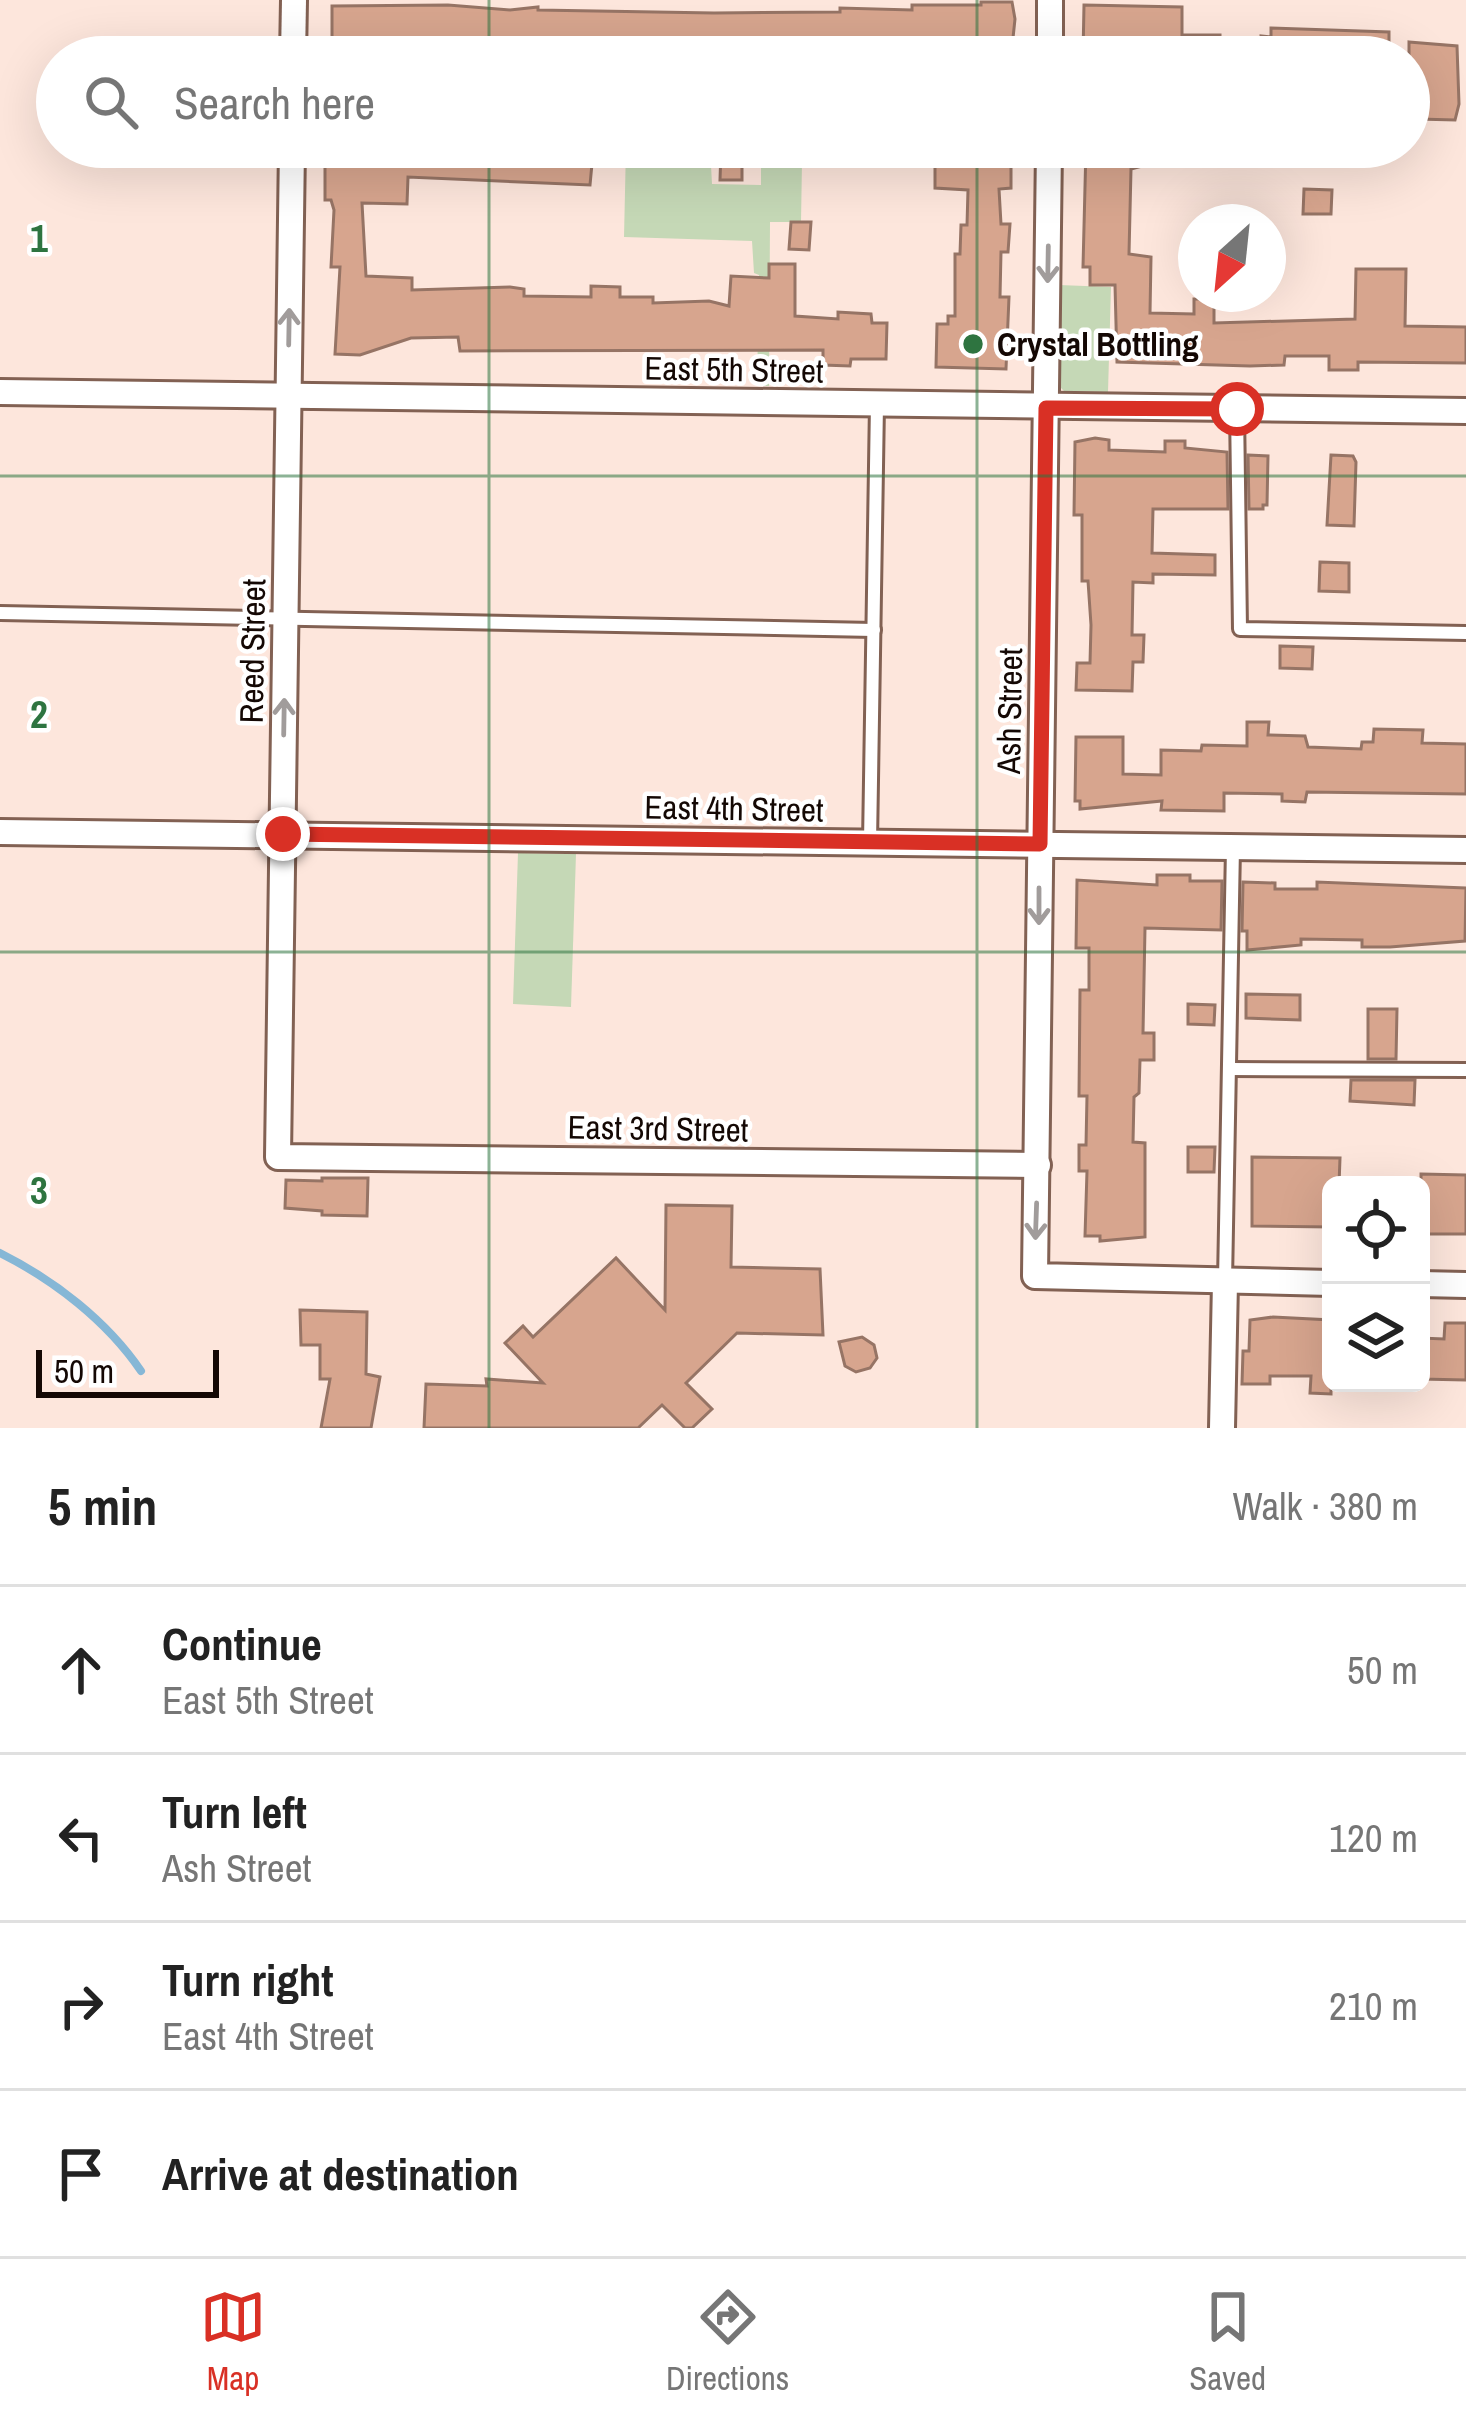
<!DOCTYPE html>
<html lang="en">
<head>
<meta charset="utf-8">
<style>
	:root { --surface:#fff; --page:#f6f6f6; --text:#222; --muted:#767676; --line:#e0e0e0; --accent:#d93025 }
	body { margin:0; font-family:"Archivo Narrow",sans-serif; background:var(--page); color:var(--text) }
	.controls { position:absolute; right:36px; bottom:36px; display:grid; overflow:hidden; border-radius:18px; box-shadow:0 12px 48px #0002 }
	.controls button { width:108px; height:108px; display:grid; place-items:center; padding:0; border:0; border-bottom:3px solid var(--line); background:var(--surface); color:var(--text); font:60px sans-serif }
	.compass { position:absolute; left:1178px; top:204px; width:108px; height:108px; border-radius:50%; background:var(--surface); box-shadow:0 12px 48px #0002; rotate:207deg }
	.scale { position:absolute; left:36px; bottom:30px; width:183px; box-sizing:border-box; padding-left:12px; border:6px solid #140804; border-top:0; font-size:33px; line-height:42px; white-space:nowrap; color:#140804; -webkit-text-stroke:9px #fff; paint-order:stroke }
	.stop { position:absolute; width:36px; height:36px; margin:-27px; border:9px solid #d93025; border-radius:50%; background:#fff }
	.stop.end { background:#d93025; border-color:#fff; box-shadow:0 3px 12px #0008 }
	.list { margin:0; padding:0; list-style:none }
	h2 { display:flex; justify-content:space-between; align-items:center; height:156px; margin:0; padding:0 48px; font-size:51px }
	h2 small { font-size:39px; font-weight:400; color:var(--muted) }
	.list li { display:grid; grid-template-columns:78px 1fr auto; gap:36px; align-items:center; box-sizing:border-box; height:168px; padding:0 48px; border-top:3px solid var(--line) }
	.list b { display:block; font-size:45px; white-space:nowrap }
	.list p { margin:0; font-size:39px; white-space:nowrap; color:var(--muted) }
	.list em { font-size:39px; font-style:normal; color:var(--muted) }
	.icon { flex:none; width:66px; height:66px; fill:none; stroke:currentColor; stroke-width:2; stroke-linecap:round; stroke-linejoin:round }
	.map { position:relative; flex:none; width:1466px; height:1428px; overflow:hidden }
	.search { position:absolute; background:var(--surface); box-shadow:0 12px 48px #0002; left:36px; right:36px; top:36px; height:132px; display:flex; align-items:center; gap:30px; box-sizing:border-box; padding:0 42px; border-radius:66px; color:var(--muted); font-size:45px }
	.sheet { height:828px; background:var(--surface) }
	nav { display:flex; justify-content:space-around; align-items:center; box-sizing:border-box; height:168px; border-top:3px solid var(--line); background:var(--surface); font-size:33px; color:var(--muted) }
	nav a { display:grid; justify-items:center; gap:6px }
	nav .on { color:var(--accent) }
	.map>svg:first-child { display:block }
	.grass { fill:#c5d8b6 }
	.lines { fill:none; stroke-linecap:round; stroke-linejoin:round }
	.stream { stroke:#86b7d6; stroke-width:8 }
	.building { fill:#d7a58e; stroke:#967465; stroke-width:3 }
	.lane-casing { stroke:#826153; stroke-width:18 }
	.street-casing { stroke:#826153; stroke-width:30 }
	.lane { stroke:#fff; stroke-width:12 }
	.street { stroke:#fff; stroke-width:24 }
	.oneway { stroke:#a19c9b }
	.route { stroke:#d93025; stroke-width:15 }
	.grid { fill:none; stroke:#2e7440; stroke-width:3; stroke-opacity:0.55 }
	.poi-dot { fill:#2e7440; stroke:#fff; stroke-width:4.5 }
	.labels { text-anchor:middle; stroke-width:9; stroke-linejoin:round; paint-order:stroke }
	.poi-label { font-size:33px; font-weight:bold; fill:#140804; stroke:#fff; text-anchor:start }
	.street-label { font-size:33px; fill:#140804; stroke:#fff }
	.grid-label { font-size:39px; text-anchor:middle; font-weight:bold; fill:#2e7440; stroke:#fff; stroke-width:9; stroke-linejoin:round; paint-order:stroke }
</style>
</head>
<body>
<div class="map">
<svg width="1466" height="1428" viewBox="0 0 1466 1428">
	<rect width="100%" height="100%" fill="#fde6dc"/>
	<!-- grass -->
	<g class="grass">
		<path d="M 626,147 L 710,147 L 712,184 L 761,185 L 761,159 L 802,162 L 801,222 L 770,222 L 769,386 L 757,386 L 759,275 L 754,273 L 752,241 L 624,237 Z"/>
		<path d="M 1059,285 L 1111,287 L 1108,392 L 1064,391 L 1058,385 Z"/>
		<path d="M 518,853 L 576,854 L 571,1007 L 513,1004 Z"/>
	</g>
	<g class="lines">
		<!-- stream -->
		<path class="stream" d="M 0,1253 C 54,1280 107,1321 141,1371"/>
	</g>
	<!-- building -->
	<g class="building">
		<path d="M 981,2 L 1012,2 L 1015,19 L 1011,57 L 946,57 L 946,53 L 904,54 L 904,57 L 332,54 L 332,6 L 448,5 L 510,10 L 538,7 L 538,10 L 714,13 L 840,12 L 840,8 L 912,10 L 912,5 L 981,5 Z"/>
		<path d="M 1084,5 L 1182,7 L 1182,35 L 1220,35 L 1220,57 L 1083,55 Z"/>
		<path d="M 1271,28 L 1389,32 L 1389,57 L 1261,57 L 1261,36 L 1271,37 Z"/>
		<path d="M 1409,42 L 1457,46 L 1459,104 L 1455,120 L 1418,119 L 1418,105 L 1412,105 L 1413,86 L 1409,82 Z"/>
		<path d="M 325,147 L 370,147 L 370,154 L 424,154 L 425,148 L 551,153 L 551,147 L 593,153 L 590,185 L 408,177 L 407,204 L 362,203 L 366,276 L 412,278 L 412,290 L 510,287 L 524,289 L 524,296 L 591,297 L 591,286 L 620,287 L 620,297 L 653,297 L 653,303 L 709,301 L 729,306 L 731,276 L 769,278 L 769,264 L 795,264 L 795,316 L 838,319 L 838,312 L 871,314 L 872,323 L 887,323 L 886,359 L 851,359 L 850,366 L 823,365 L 823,350 L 460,351 L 458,337 L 411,338 L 360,355 L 335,354 L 340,267 L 331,267 L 334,210 L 331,200 L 325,200 Z"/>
		<path d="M 1086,147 L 1143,147 L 1142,166 L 1131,169 L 1129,254 L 1151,257 L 1150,313 L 1194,314 L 1194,299 L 1214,299 L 1214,323 L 1355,319 L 1356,269 L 1406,269 L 1405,326 L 1466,327 L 1466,363 L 1358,362 L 1358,370 L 1329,370 L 1329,356 L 1285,356 L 1284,365 L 1250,366 L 1117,362 L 1115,285 L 1090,285 L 1090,267 L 1083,267 Z"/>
		<path d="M 721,150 L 742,152 L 742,180 L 720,180 Z"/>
		<path d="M 935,159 L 1011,162 L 1011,188 L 999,189 L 1001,224 L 1010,224 L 1008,252 L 1001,252 L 1000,297 L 1009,297 L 1006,369 L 936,367 L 937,324 L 948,324 L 948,316 L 955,316 L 955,254 L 960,254 L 961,225 L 967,225 L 968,190 L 935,188 Z"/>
		<path d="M 1304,189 L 1332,190 L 1331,214 L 1303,214 Z"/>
		<path d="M 791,222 L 811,222 L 809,250 L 789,249 Z"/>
		<path d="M 1095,438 L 1109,440 L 1109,450 L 1165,452 L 1165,441 L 1185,441 L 1185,448 L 1227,452 L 1228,509 L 1153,509 L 1152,553 L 1215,555 L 1215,575 L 1153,574 L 1153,583 L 1133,582 L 1132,635 L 1144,635 L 1143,662 L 1133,662 L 1132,691 L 1076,690 L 1077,663 L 1090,663 L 1091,625 L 1088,581 L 1082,581 L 1082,515 L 1074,515 L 1075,442 Z"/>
		<path d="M 1248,455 L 1268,456 L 1267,505 L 1263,505 L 1263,509 L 1249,509 Z"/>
		<path d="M 1331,455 L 1353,456 L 1356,462 L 1354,526 L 1327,525 Z"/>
		<path d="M 1320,562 L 1349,563 L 1349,592 L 1319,591 Z"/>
		<path d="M 1280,646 L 1313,647 L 1312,669 L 1280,668 Z"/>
		<path d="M 1247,722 L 1269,722 L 1268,735 L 1305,736 L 1308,747 L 1361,749 L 1362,742 L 1373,742 L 1374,729 L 1423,730 L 1422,743 L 1466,744 L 1466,794 L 1307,792 L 1305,802 L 1282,801 L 1282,794 L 1224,793 L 1224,811 L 1161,810 L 1162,801 L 1080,809 L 1080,801 L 1075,801 L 1076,737 L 1123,737 L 1123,774 L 1161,775 L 1161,750 L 1201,751 L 1202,745 L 1247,746 Z"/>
		<path d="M 1157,875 L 1190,875 L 1190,881 L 1222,881 L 1221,930 L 1145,928 L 1143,1033 L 1154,1033 L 1154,1060 L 1140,1060 L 1139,1093 L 1134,1097 L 1133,1142 L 1145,1143 L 1145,1237 L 1100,1241 L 1100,1236 L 1085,1236 L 1087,1171 L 1079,1171 L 1079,1145 L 1086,1145 L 1087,1096 L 1079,1096 L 1080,990 L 1089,990 L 1089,948 L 1076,948 L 1077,880 L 1157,885 Z"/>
		<path d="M 1243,882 L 1275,883 L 1275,889 L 1317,889 L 1317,882 L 1466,888 L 1465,941 L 1390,947 L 1362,947 L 1362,940 L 1301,939 L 1301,945 L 1247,950 L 1247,931 L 1242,931 Z"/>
		<path d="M 1246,994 L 1300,995 L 1300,1020 L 1246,1018 Z"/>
		<path d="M 1188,1004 L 1215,1005 L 1214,1025 L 1188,1024 Z"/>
		<path d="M 1368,1009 L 1397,1009 L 1396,1059 L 1368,1059 Z"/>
		<path d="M 1351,1080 L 1415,1080 L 1414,1105 L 1350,1101 Z"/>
		<path d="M 1188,1147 L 1215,1147 L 1214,1172 L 1188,1172 Z"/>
		<path d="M 1252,1157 L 1340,1158 L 1339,1185 L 1331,1185 L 1331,1227 L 1252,1226 Z"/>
		<path d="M 1421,1174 L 1466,1175 L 1466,1234 L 1421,1234 Z"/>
		<path d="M 322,1178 L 368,1178 L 367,1216 L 322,1215 L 322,1211 L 285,1208 L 286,1180 L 322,1181 Z"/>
		<path d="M 666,1205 L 732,1206 L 731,1267 L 820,1269 L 823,1335 L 737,1333 L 686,1383 L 712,1409 L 692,1428 L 685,1428 L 662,1405 L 638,1428 L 424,1428 L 426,1384 L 487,1386 L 486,1379 L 543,1383 L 505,1343 L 523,1326 L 533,1337 L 616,1258 L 665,1310 Z"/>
		<path d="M 300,1310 L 367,1312 L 366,1374 L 380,1377 L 371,1428 L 321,1428 L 330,1379 L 320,1379 L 320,1345 L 301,1345 Z"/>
		<path d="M 1273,1317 L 1331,1320 L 1331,1394 L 1310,1393 L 1311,1376 L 1270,1376 L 1270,1384 L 1242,1384 L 1243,1351 L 1249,1351 L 1250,1320 Z"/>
		<path d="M 1445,1323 L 1466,1323 L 1466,1380 L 1421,1379 L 1421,1338 L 1444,1339 Z"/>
		<path d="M 862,1337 L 874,1345 L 877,1358 L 870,1368 L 856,1372 L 845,1366 L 839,1342 Z"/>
	</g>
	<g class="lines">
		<!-- lane casing -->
		<g class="lane-casing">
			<g id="lane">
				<path d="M 1237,409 L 1240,629 L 1466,633"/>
				<path d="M 0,613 L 874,630"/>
				<path d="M 870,843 L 877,404"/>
				<path d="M 1230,1069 L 1466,1070"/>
				<path d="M 1225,1281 L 1233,847"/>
			</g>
		</g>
		<!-- street casing -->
		<g class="street-casing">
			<g id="street">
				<path d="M 293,57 L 294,0"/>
				<path d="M 1050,57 L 1050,0"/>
				<path d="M 292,147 L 278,1157 L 1038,1165"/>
				<path d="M 1049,147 L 1035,1276 L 1331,1283"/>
				<path d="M 0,392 L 1466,411"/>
				<path d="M 0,832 L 1466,850"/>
				<path d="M 1421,1284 L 1466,1285"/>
				<path d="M 1222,1428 L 1225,1282"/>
			</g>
		</g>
		<!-- lane -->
		<use href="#lane" class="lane"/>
		<!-- street -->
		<use href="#street" class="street"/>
	</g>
	<!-- one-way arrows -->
	<defs><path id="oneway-shaft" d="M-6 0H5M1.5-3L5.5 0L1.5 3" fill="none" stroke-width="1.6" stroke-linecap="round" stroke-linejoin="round" transform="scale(3)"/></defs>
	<g class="oneway">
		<use href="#oneway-shaft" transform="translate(1048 264) rotate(91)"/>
		<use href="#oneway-shaft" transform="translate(289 327) rotate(-89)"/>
		<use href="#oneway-shaft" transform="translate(284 717) rotate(-89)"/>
		<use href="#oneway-shaft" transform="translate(1039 906) rotate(90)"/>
		<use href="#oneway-shaft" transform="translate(1036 1221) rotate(92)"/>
	</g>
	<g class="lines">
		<!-- route -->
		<path class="route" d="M 283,834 L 1040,844 L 1046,408 L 1237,409"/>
	</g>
	<!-- grid -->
	<path class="grid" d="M 489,0 L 489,57M 977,0 L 977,57M 489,147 L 489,1428M 977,147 L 977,1428M 0,476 L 1466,476M 0,952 L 1466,952"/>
	<!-- markers -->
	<circle class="poi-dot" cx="973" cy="344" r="12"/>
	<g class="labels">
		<!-- poi labels -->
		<g class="poi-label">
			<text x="997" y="356">Crystal Bottling</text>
		</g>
		<!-- street labels -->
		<g class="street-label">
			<text transform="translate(734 369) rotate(1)" y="12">East 5th Street</text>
			<text transform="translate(252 651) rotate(-89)" y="12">Reed Street</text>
			<text transform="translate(1009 711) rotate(-89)" y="12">Ash Street</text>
			<text transform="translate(734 808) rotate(1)" y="12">East 4th Street</text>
			<text transform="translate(658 1128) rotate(1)" y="12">East 3rd Street</text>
		</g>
	</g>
	<g class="grid-label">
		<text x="39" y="252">1</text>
		<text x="39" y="728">2</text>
		<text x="39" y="1204">3</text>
	</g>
</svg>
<div class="controls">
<button><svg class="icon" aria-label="locate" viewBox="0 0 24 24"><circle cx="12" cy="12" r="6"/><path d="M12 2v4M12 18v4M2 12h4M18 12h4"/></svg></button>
<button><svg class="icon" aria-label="layers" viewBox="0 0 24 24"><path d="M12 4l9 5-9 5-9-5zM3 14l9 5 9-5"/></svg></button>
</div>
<svg class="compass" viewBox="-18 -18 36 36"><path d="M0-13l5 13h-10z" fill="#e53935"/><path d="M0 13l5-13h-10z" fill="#767676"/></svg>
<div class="scale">50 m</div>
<div class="stop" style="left:1237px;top:409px"></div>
<div class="stop end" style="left:283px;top:834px"></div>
<div class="search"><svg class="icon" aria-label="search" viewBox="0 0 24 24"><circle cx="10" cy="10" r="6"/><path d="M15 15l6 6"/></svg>Search here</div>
</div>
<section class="sheet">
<h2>5 min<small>Walk · 380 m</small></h2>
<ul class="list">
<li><svg class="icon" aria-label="ahead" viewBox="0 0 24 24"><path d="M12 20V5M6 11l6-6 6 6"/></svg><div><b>Continue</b><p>East 5th Street</p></div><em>50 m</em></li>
<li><svg class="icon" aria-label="left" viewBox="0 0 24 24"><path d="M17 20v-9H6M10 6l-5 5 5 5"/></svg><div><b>Turn left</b><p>Ash Street</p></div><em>120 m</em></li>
<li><svg class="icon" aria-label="right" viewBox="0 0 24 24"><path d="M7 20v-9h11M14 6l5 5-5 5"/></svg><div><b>Turn right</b><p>East 4th Street</p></div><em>210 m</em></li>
<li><svg class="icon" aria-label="arrive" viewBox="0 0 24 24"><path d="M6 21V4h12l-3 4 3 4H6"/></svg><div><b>Arrive at destination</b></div></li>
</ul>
</section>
<nav>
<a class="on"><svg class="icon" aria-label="map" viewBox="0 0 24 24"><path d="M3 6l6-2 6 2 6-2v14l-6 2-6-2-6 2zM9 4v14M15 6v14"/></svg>Map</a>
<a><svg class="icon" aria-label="directions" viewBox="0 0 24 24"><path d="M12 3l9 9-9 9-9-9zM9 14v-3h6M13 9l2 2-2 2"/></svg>Directions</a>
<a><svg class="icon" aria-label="saved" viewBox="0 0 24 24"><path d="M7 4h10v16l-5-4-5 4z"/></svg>Saved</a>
</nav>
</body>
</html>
